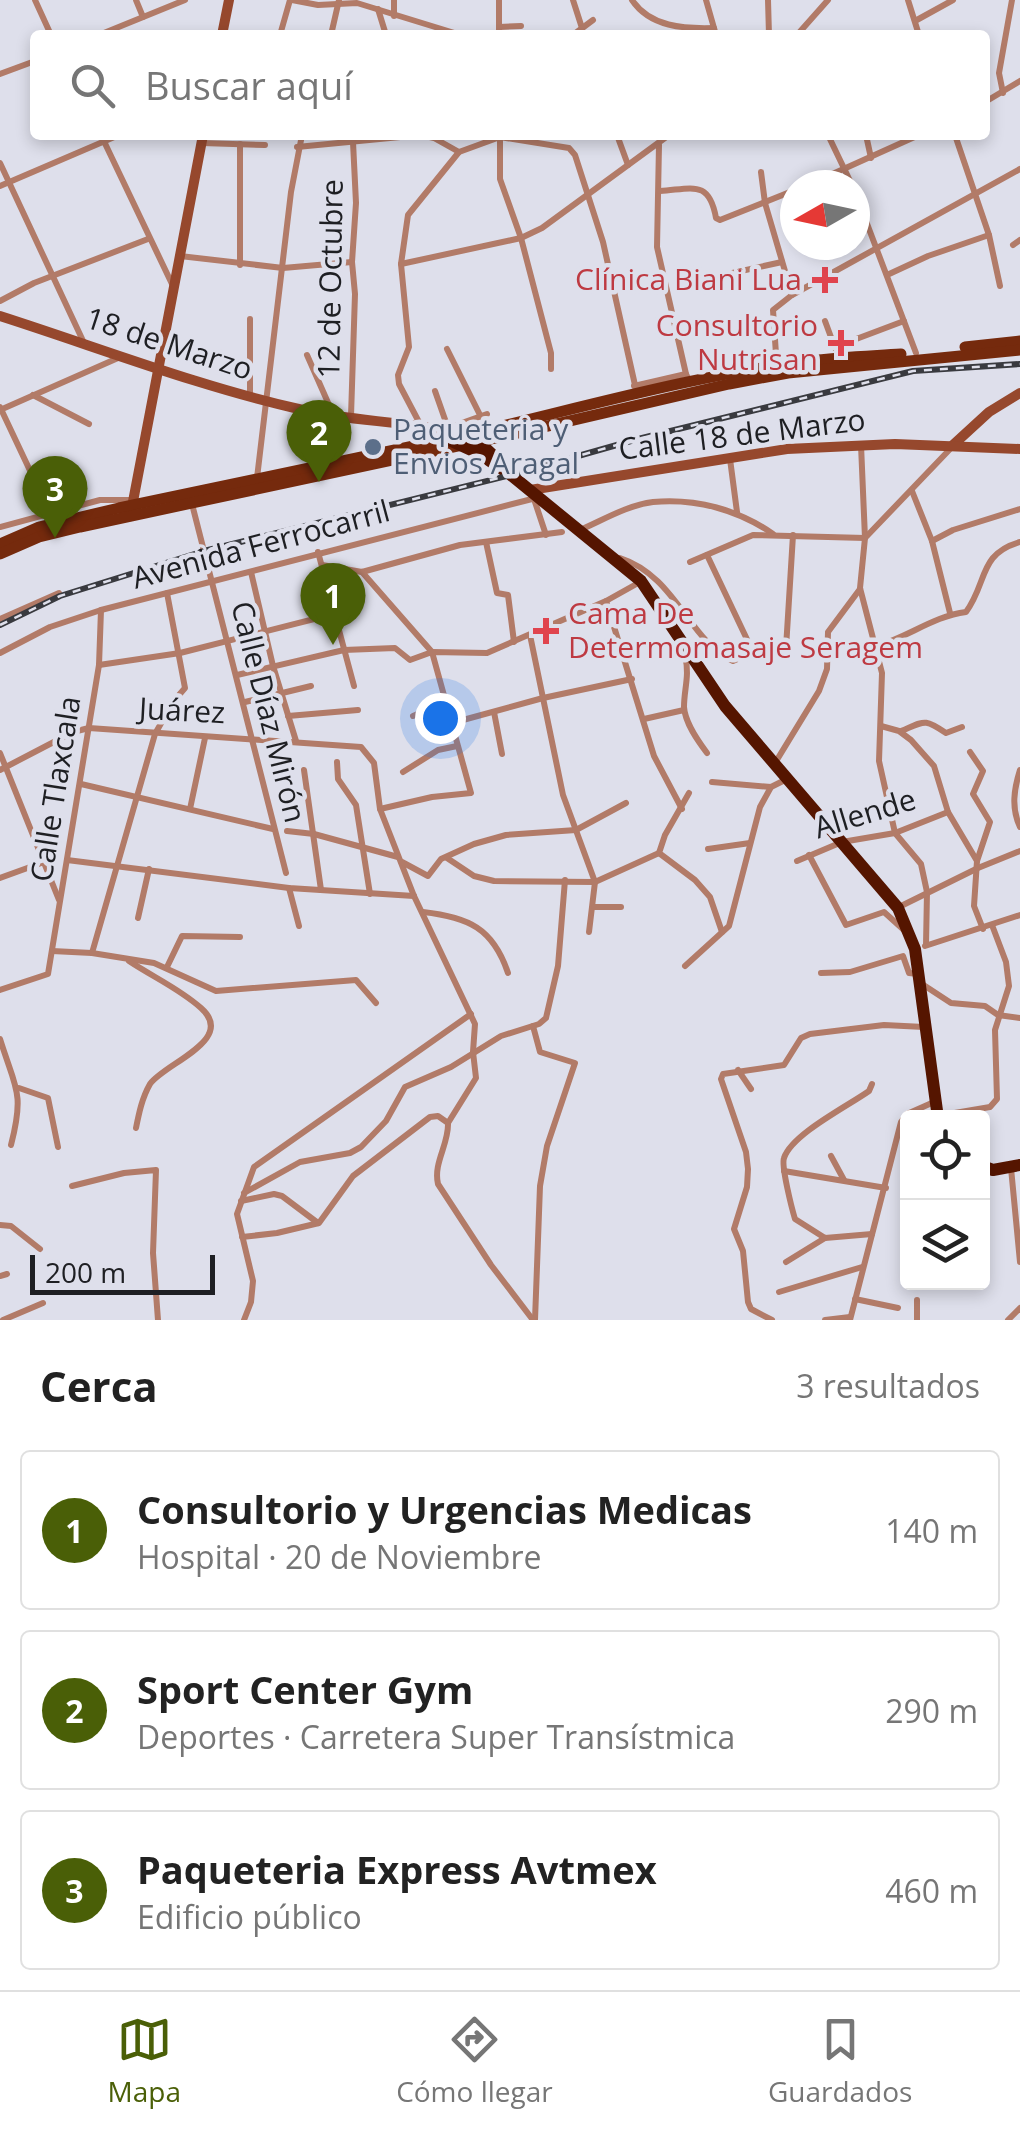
<!DOCTYPE html>
<html lang="es">
<head>
<meta charset="utf-8">
<style>
	:root { --surface:#fff; --page:#f6f6f6; --text:#222; --muted:#767676; --line:#e0e0e0; --accent:#4a5f07 }
	body { margin:0; font-family:"Open Sans",sans-serif; background:var(--page); color:var(--text) }
	.controls { position:absolute; right:30px; bottom:30px; display:grid; overflow:hidden; border-radius:10px; box-shadow:0 5px 15px #0003 }
	.controls button { width:90px; height:90px; display:grid; place-items:center; padding:0; border:0; border-bottom:2px solid var(--line); background:var(--surface); color:var(--text); font:50px sans-serif }
	.compass { position:absolute; left:780px; top:170px; width:90px; height:90px; border-radius:50%; background:var(--surface); box-shadow:0 5px 15px #0003; rotate:261deg }
	.scale { position:absolute; left:30px; bottom:25px; width:185px; box-sizing:border-box; padding-left:10px; border:5px solid #1e1f23; border-top:0; font-size:28px; line-height:35px; white-space:nowrap; color:#1e1f23; -webkit-text-stroke:8px #dedfeb; paint-order:stroke }
	.you { position:absolute; left:440px; top:718px; width:35px; height:35px; margin:-25px; border:8px solid #fff; border-radius:50%; background:#1a73e8; box-shadow:0 0 0 15px #1a73e833 }
	.badge { display:grid; place-items:center; width:65px; height:65px; border-radius:50%; background:var(--accent); color:#fff; font-size:32px; font-weight:700 }
	.pin { position:absolute; translate:-50% -82px; filter:drop-shadow(0 2px 5px #0008) }
	.pin::after { content:''; position:absolute; top:52px; width:35px; height:30px; background:inherit; clip-path:polygon(0 0,100% 0,50% 100%) }
	.list { margin:0; padding:0; list-style:none }
	h2 { display:flex; justify-content:space-between; align-items:center; height:130px; margin:0; padding:0 40px; font-size:42px }
	h2 small { font-size:32px; font-weight:400; color:var(--muted) }
	.list li { display:grid; grid-template-columns:65px 1fr auto; gap:30px; align-items:center; box-sizing:border-box; height:160px; margin:0 20px 20px; padding:0 20px; border:2px solid var(--line); border-radius:10px }
	.list b { display:block; font-size:38px; white-space:nowrap }
	.list p { margin:0; font-size:32px; white-space:nowrap; color:var(--muted) }
	.list em { font-size:32px; font-style:normal; color:var(--muted) }
	.icon { flex:none; width:55px; height:55px; fill:none; stroke:currentColor; stroke-width:2; stroke-linecap:round; stroke-linejoin:round }
	.map { position:relative; flex:none; width:1020px; height:1320px; overflow:hidden }
	.search { position:absolute; background:var(--surface); box-shadow:0 5px 15px #0003; left:30px; right:30px; top:30px; height:110px; display:flex; align-items:center; gap:25px; box-sizing:border-box; padding:0 35px; border-radius:10px; color:var(--muted); font-size:38px }
	.sheet { height:670px; background:var(--surface) }
	nav { display:flex; justify-content:space-around; align-items:center; box-sizing:border-box; height:140px; border-top:2px solid var(--line); background:var(--surface); font-size:28px; color:var(--muted) }
	nav a { display:grid; justify-items:center; gap:5px }
	nav .on { color:var(--accent) }
	.map>svg:first-child { display:block }
	.lines { fill:none; stroke-linecap:round; stroke-linejoin:round }
	.street { stroke:#b27b68; stroke-width:6 }
	.secondary { stroke:#96482d; stroke-width:10 }
	.primary { stroke:#752a0d; stroke-width:11 }
	.highway { stroke:#551500; stroke-width:12 }
	.rail-casing { stroke:#393a3f; stroke-width:6 }
	.rail { stroke:#dedfeb; stroke-width:2.5; stroke-dasharray:8; stroke-linecap:butt }
	.health-dot { fill:#e0444e; stroke:#dedfeb; stroke-width:4 }
	.service-dot { fill:#5c6f8a; stroke:#dedfeb; stroke-width:4 }
	.labels { text-anchor:middle; stroke-width:9; stroke-linejoin:round; paint-order:stroke }
	.street-label { font-size:30px; fill:#1e1f23; stroke:#dedfeb }
	.health-label { font-size:30px; fill:#be3a42; stroke:#dedfeb; text-anchor:end }
	.service-label { font-size:30px; fill:#4e5e75; stroke:#dedfeb; text-anchor:start }
</style>
</head>
<body>
<div class="map">
<svg width="1020" height="1320" viewBox="0 0 1020 1320">
	<rect width="100%" height="100%" fill="#dedfeb"/>
	<g class="lines">
		<!-- street -->
		<g class="street">
			<path d="M 35,0 L 51,35"/>
			<path d="M 136,0 L 143,17"/>
			<path d="M 292,0 L 318,5 L 357,3 L 461,35"/>
			<path d="M 573,0 L 582,28"/>
			<path d="M 632,0 C 650,27 684,29 714,28 L 716,35"/>
			<path d="M 706,0 L 714,28"/>
			<path d="M 768,0 L 769,35"/>
			<path d="M 908,0 L 919,35"/>
			<path d="M 378,9 L 386,35"/>
			<path d="M 394,16 L 394,0"/>
			<path d="M 915,21 L 953,0"/>
			<path d="M 499,27 L 521,26"/>
			<path d="M 99,35 L 185,0"/>
			<path d="M 280,35 L 290,0"/>
			<path d="M 331,35 L 339,0"/>
			<path d="M 499,35 L 499,0"/>
			<path d="M 573,35 L 593,20"/>
			<path d="M 797,35 L 828,0"/>
			<path d="M 0,74 L 35,61"/>
			<path d="M 1003,93 L 999,73 L 1012,0"/>
			<path d="M 985,102 L 1020,81"/>
			<path d="M 101,135 L 172,284"/>
			<path d="M 500,135 L 500,179 L 521,238 L 551,353 L 551,369"/>
			<path d="M 617,135 L 628,165"/>
			<path d="M 828,135 L 852,185"/>
			<path d="M 866,135 L 871,158"/>
			<path d="M 955,135 L 989,235 L 1000,286"/>
			<path d="M 202,143 L 265,145"/>
			<path d="M 240,144 L 240,265"/>
			<path d="M 659,145 L 657,247 L 686,374"/>
			<path d="M 297,147 L 421,135 L 434,138 L 459,152"/>
			<path d="M 0,163 L 84,343"/>
			<path d="M 761,172 L 765,203 L 792,295"/>
			<path d="M 808,185 L 919,135"/>
			<path d="M 0,186 L 119,135"/>
			<path d="M 660,191 C 692,189 709,179 716,218 L 720,220 L 795,190"/>
			<path d="M 855,192 L 916,353"/>
			<path d="M 1013,245 L 1020,240"/>
			<path d="M 180,256 L 283,268 L 352,262"/>
			<path d="M 401,264 L 521,238 L 542,228 L 669,135"/>
			<path d="M 887,275 L 928,256 L 989,235"/>
			<path d="M 714,277 L 782,262"/>
			<path d="M 0,301 L 34,283 L 148,239"/>
			<path d="M 250,319 L 250,395"/>
			<path d="M 825,321 L 835,348"/>
			<path d="M 835,347 L 904,321"/>
			<path d="M 447,349 L 481,417"/>
			<path d="M 307,355 L 333,414"/>
			<path d="M 777,369 L 773,310 L 792,295 L 1020,169"/>
			<path d="M 634,386 L 686,374 L 688,378"/>
			<path d="M 435,391 L 448,428"/>
			<path d="M 33,395 L 89,424"/>
			<path d="M 0,407 L 50,513"/>
			<path d="M 0,410 L 118,358"/>
			<path d="M 351,416 L 355,294 L 352,262 L 356,203 L 353,142"/>
			<path d="M 420,424 L 399,384 L 398,375 L 409,347 L 401,264 L 408,215 L 459,152 L 500,137 L 569,148 L 575,155 L 603,242 L 635,385"/>
			<path d="M 445,429 L 487,414"/>
			<path d="M 861,445 L 865,538 L 860,588 L 882,673 L 879,761 L 895,833 L 921,864 L 927,892 L 926,945"/>
			<path d="M 730,459 L 737,512"/>
			<path d="M 257,478 L 291,192 L 302,135"/>
			<path d="M 912,491 L 932,541 L 950,613"/>
			<path d="M 534,499 L 546,535"/>
			<path d="M 192,504 L 286,873"/>
			<path d="M 0,527 L 100,500 L 134,500"/>
			<path d="M 580,530 C 603,520 628,505 653,502 C 696,498 739,510 773,534"/>
			<path d="M 932,541 L 953,530 L 1020,509"/>
			<path d="M 486,542 L 497,593 L 508,595 L 514,642"/>
			<path d="M 318,552 L 354,686"/>
			<path d="M 707,555 L 753,652"/>
			<path d="M 620,558 C 676,576 689,641 733,661 L 753,652 L 786,648 L 793,535"/>
			<path d="M 690,562 L 753,535 L 865,538 L 953,446"/>
			<path d="M 322,565 L 362,572 L 460,545 L 562,532"/>
			<path d="M 251,572 L 273,666 L 296,741"/>
			<path d="M 362,572 L 432,652 L 471,793 L 432,797 L 380,809"/>
			<path d="M 606,601 L 654,756 L 682,809"/>
			<path d="M 0,619 L 59,593"/>
			<path d="M 530,635 L 563,795 L 595,882 L 589,932"/>
			<path d="M 877,646 C 908,637 934,616 966,612 C 988,582 978,554 1020,542"/>
			<path d="M 0,653 L 50,627 L 101,610 L 536,498"/>
			<path d="M 685,656 C 690,675 684,689 684,707 C 685,723 698,741 707,753"/>
			<path d="M 99,665 L 180,653 L 334,614"/>
			<path d="M 237,675 L 344,650 L 395,648 L 410,660 L 432,652 L 487,653 L 606,601 L 640,582"/>
			<path d="M 245,702 L 311,686"/>
			<path d="M 494,712 L 502,754"/>
			<path d="M 288,716 L 358,710"/>
			<path d="M 413,716 L 446,702"/>
			<path d="M 644,719 L 684,710"/>
			<path d="M 452,723 L 543,698 L 632,679"/>
			<path d="M 881,726 L 899,731 L 911,740 L 934,766 L 948,812 L 977,861 L 974,906 L 983,929"/>
			<path d="M 901,731 C 925,721 924,718 946,733 L 962,727"/>
			<path d="M 970,752 L 983,771 L 973,794 L 990,822 L 977,861"/>
			<path d="M 0,753 L 59,900"/>
			<path d="M 337,762 L 338,779 L 356,805 L 370,894"/>
			<path d="M 775,763 L 819,691 L 827,669 L 828,632 L 860,589"/>
			<path d="M 0,770 L 73,732 L 89,728 L 361,747 L 374,763 L 380,809 L 414,896 L 475,1024 L 473,1052 L 476,1078 L 448,1123"/>
			<path d="M 304,770 L 321,890"/>
			<path d="M 1020,770 C 1014,789 1011,808 1020,827"/>
			<path d="M 403,772 L 438,750 L 457,746"/>
			<path d="M 712,782 L 771,787"/>
			<path d="M 81,784 L 273,829"/>
			<path d="M 689,793 L 665,835 L 659,853 L 695,880 L 710,897 L 722,932"/>
			<path d="M 190,809 L 205,738"/>
			<path d="M 287,831 L 314,834 L 398,857"/>
			<path d="M 708,849 L 750,843"/>
			<path d="M 809,855 L 846,925 L 884,912 L 905,931"/>
			<path d="M 447,858 L 474,876 L 494,881 L 595,882 L 659,853"/>
			<path d="M 67,860 L 289,888 L 414,896"/>
			<path d="M 797,861 L 842,842 L 895,833 L 948,812"/>
			<path d="M 402,862 L 428,876 L 441,859 L 474,844 L 506,835 L 576,830 L 626,803"/>
			<path d="M 0,878 L 44,862"/>
			<path d="M 289,888 L 299,926"/>
			<path d="M 594,907 L 621,907"/>
			<path d="M 899,907 L 978,868 L 1020,851"/>
			<path d="M 423,912 C 468,917 493,928 508,973"/>
			<path d="M 138,918 L 149,869"/>
			<path d="M 925,946 L 1020,915"/>
			<path d="M 52,951 L 92,953 L 154,963 L 216,991 L 356,980 L 376,1003"/>
			<path d="M 92,953 L 155,734 L 173,702 L 185,688 L 167,593"/>
			<path d="M 129,961 C 153,977 180,989 201,1008 C 237,1040 165,1063 150,1084 C 142,1098 139,1113 136,1128"/>
			<path d="M 685,966 L 729,926 L 760,807 L 771,787 L 787,779"/>
			<path d="M 167,967 L 182,936 L 240,937"/>
			<path d="M 821,973 L 850,972 L 903,956 L 909,973 L 918,974"/>
			<path d="M 922,984 L 951,1003 L 985,1006 L 998,1015 L 1020,1018"/>
			<path d="M 0,990 L 48,974 L 99,665 L 101,610"/>
			<path d="M 533,1026 L 540,1052 L 575,1063 L 547,1146 L 540,1186 L 535,1320"/>
			<path d="M 0,1039 C 15,1088 25,1091 11,1145"/>
			<path d="M 738,1070 L 751,1089"/>
			<path d="M 872,1084 L 869,1091 C 848,1106 792,1134 784,1158 C 781,1166 792,1209 795,1219 L 825,1238 L 872,1234"/>
			<path d="M 19,1088 L 48,1098 L 58,1147"/>
			<path d="M 937,1116 L 990,1107 L 997,1099 L 995,1030 L 1009,986 L 1006,962 L 992,925"/>
			<path d="M 831,1156 L 844,1180"/>
			<path d="M 1011,1168 L 1020,1262"/>
			<path d="M 784,1171 L 886,1188"/>
			<path d="M 72,1186 L 124,1173 L 156,1170 L 153,1253 L 158,1320"/>
			<path d="M 244,1193 L 300,1162 L 350,1153 L 361,1147 L 386,1121 L 405,1087 L 451,1067 L 501,1036 L 539,1024 L 546,1018 L 558,966 L 565,880"/>
			<path d="M 241,1201 L 274,1194 L 282,1196 L 318,1223"/>
			<path d="M 0,1225 L 11,1226 L 40,1249"/>
			<path d="M 906,1227 L 908,1220"/>
			<path d="M 242,1237 L 277,1233 L 319,1223 L 353,1176 L 430,1117 L 438,1116 L 448,1123 C 449,1144 433,1163 438,1184 L 491,1265 L 533,1320"/>
			<path d="M 786,1262 L 825,1238"/>
			<path d="M 0,1276 L 7,1274"/>
			<path d="M 779,1292 L 862,1267"/>
			<path d="M 855,1299 L 898,1308"/>
			<path d="M 3,1320 L 43,1303"/>
			<path d="M 244,1320 L 251,1302 L 253,1281 L 237,1214 L 254,1167 L 471,1014"/>
			<path d="M 772,1320 L 751,1309 L 748,1302 L 743,1251 L 734,1229 L 747,1187 L 748,1169 L 746,1152 L 721,1079 L 723,1074 L 784,1065 L 801,1038 L 810,1034 L 884,1025 L 924,1027"/>
			<path d="M 825,1320 L 850,1317"/>
			<path d="M 850,1320 L 901,1122 L 907,1114 L 934,1102"/>
			<path d="M 917,1320 L 917,1300"/>
			<path d="M 1008,1320 L 1020,1308"/>
		</g>
		<!-- secondary -->
		<g class="secondary">
			<path d="M 222,35 L 229,0"/>
			<path d="M 0,316 C 100,348 200,387 303,410 C 356,422 410,421 463,435"/>
			<path d="M 953,445 L 989,412 L 1020,393"/>
			<path d="M 530,490 L 787,449 L 895,444 L 1020,449"/>
			<path d="M 131,512 L 203,135"/>
		</g>
		<!-- primary -->
		<g class="primary">
			<path d="M 965,347 L 1020,341"/>
			<path d="M 0,544 L 39,527 L 119,508 L 447,439 C 567,412 687,376 809,361 C 840,357 871,356 901,354"/>
			<path d="M 0,554 L 39,537 L 80,527 L 509,435 L 729,384 L 788,373 L 1020,350"/>
		</g>
		<!-- highway -->
		<g class="highway">
			<path d="M 464,435 L 479,442 L 496,458"/>
			<path d="M 447,439 L 478,453 L 511,475 L 641,581 L 725,706 L 898,908 L 915,949 L 938,1118"/>
			<path d="M 982,1166 L 993,1170 L 1020,1165"/>
		</g>
		<!-- rail casing -->
		<g class="rail-casing">
			<path id="rail" d="M 0,625 L 60,596 L 204,551 L 511,475 L 638,439 L 913,371 L 1020,364"/>
		</g>
		<!-- rail -->
		<use href="#rail" class="rail"/>
	</g>
	<!-- markers -->
	<g class="health-dot">
		<path d="M820 265h10v10h10v10h-10v10h-10v-10h-10v-10h10z"/>
		<path d="M836 328h10v10h10v10h-10v10h-10v-10h-10v-10h10z"/>
		<path d="M541 616h10v10h10v10h-10v10h-10v-10h-10v-10h10z"/>
	</g>
	<circle class="service-dot" cx="373" cy="447" r="10"/>
	<g class="labels">
		<!-- street labels -->
		<g class="street-label">
			<text transform="translate(331 279) rotate(-89)" y="10">12 de Octubre</text>
			<text transform="translate(169 344) rotate(18)" y="10">18 de Marzo</text>
			<text transform="translate(742 435) rotate(-7)" y="10">Calle 18 de Marzo</text>
			<text transform="translate(261 545) rotate(-15)" y="10">Avenida Ferrocarril</text>
			<text transform="translate(182 711) rotate(3)" y="10">Juárez</text>
			<text transform="translate(268 712) rotate(76)" y="10">Calle Díaz Mirón</text>
			<text transform="translate(56 789) rotate(-81)" y="10">Calle Tlaxcala</text>
			<text transform="translate(865 814) rotate(-17)" y="10">Allende</text>
		</g>
		<!-- health labels -->
		<g class="health-label">
			<text x="802" y="290">Clínica Biani Lua</text>
			<text x="818" y="336">Consultorio<tspan x="818" dy="34">Nutrisan</tspan></text>
			<text x="568" y="624" text-anchor="start">Cama De<tspan x="568" dy="34">Determomasaje Seragem</tspan></text>
		</g>
		<!-- service labels -->
		<g class="service-label">
			<text x="393" y="440">Paqueteria y<tspan x="393" dy="34">Envios Aragal</tspan></text>
		</g>
	</g>
</svg>
<div class="controls">
<button><svg class="icon" aria-label="locate" viewBox="0 0 24 24"><circle cx="12" cy="12" r="6"/><path d="M12 2v4M12 18v4M2 12h4M18 12h4"/></svg></button>
<button><svg class="icon" aria-label="layers" viewBox="0 0 24 24"><path d="M12 4l9 5-9 5-9-5zM3 14l9 5 9-5"/></svg></button>
</div>
<svg class="compass" viewBox="-18 -18 36 36"><path d="M0-13l5 13h-10z" fill="#e53935"/><path d="M0 13l5-13h-10z" fill="#767676"/></svg>
<div class="scale">200 m</div>
<div class="you"></div>
<div class="pin badge" style="left:333px;top:645px">1</div>
<div class="pin badge" style="left:319px;top:482px">2</div>
<div class="pin badge" style="left:55px;top:538px">3</div>
<div class="search"><svg class="icon" aria-label="search" viewBox="0 0 24 24"><circle cx="10" cy="10" r="6"/><path d="M15 15l6 6"/></svg>Buscar aquí</div>
</div>
<section class="sheet">
<h2>Cerca<small>3 resultados</small></h2>
<ul class="list">
<li><span class="badge">1</span><div><b>Consultorio y Urgencias Medicas</b><p>Hospital · 20 de Noviembre</p></div><em>140 m</em></li>
<li><span class="badge">2</span><div><b>Sport Center Gym</b><p>Deportes · Carretera Super Transístmica</p></div><em>290 m</em></li>
<li><span class="badge">3</span><div><b>Paqueteria Express Avtmex</b><p>Edificio público</p></div><em>460 m</em></li>
</ul>
</section>
<nav>
<a class="on"><svg class="icon" aria-label="map" viewBox="0 0 24 24"><path d="M3 6l6-2 6 2 6-2v14l-6 2-6-2-6 2zM9 4v14M15 6v14"/></svg>Mapa</a>
<a><svg class="icon" aria-label="directions" viewBox="0 0 24 24"><path d="M12 3l9 9-9 9-9-9zM9 14v-3h6M13 9l2 2-2 2"/></svg>Cómo llegar</a>
<a><svg class="icon" aria-label="saved" viewBox="0 0 24 24"><path d="M7 4h10v16l-5-4-5 4z"/></svg>Guardados</a>
</nav>
</body>
</html>
